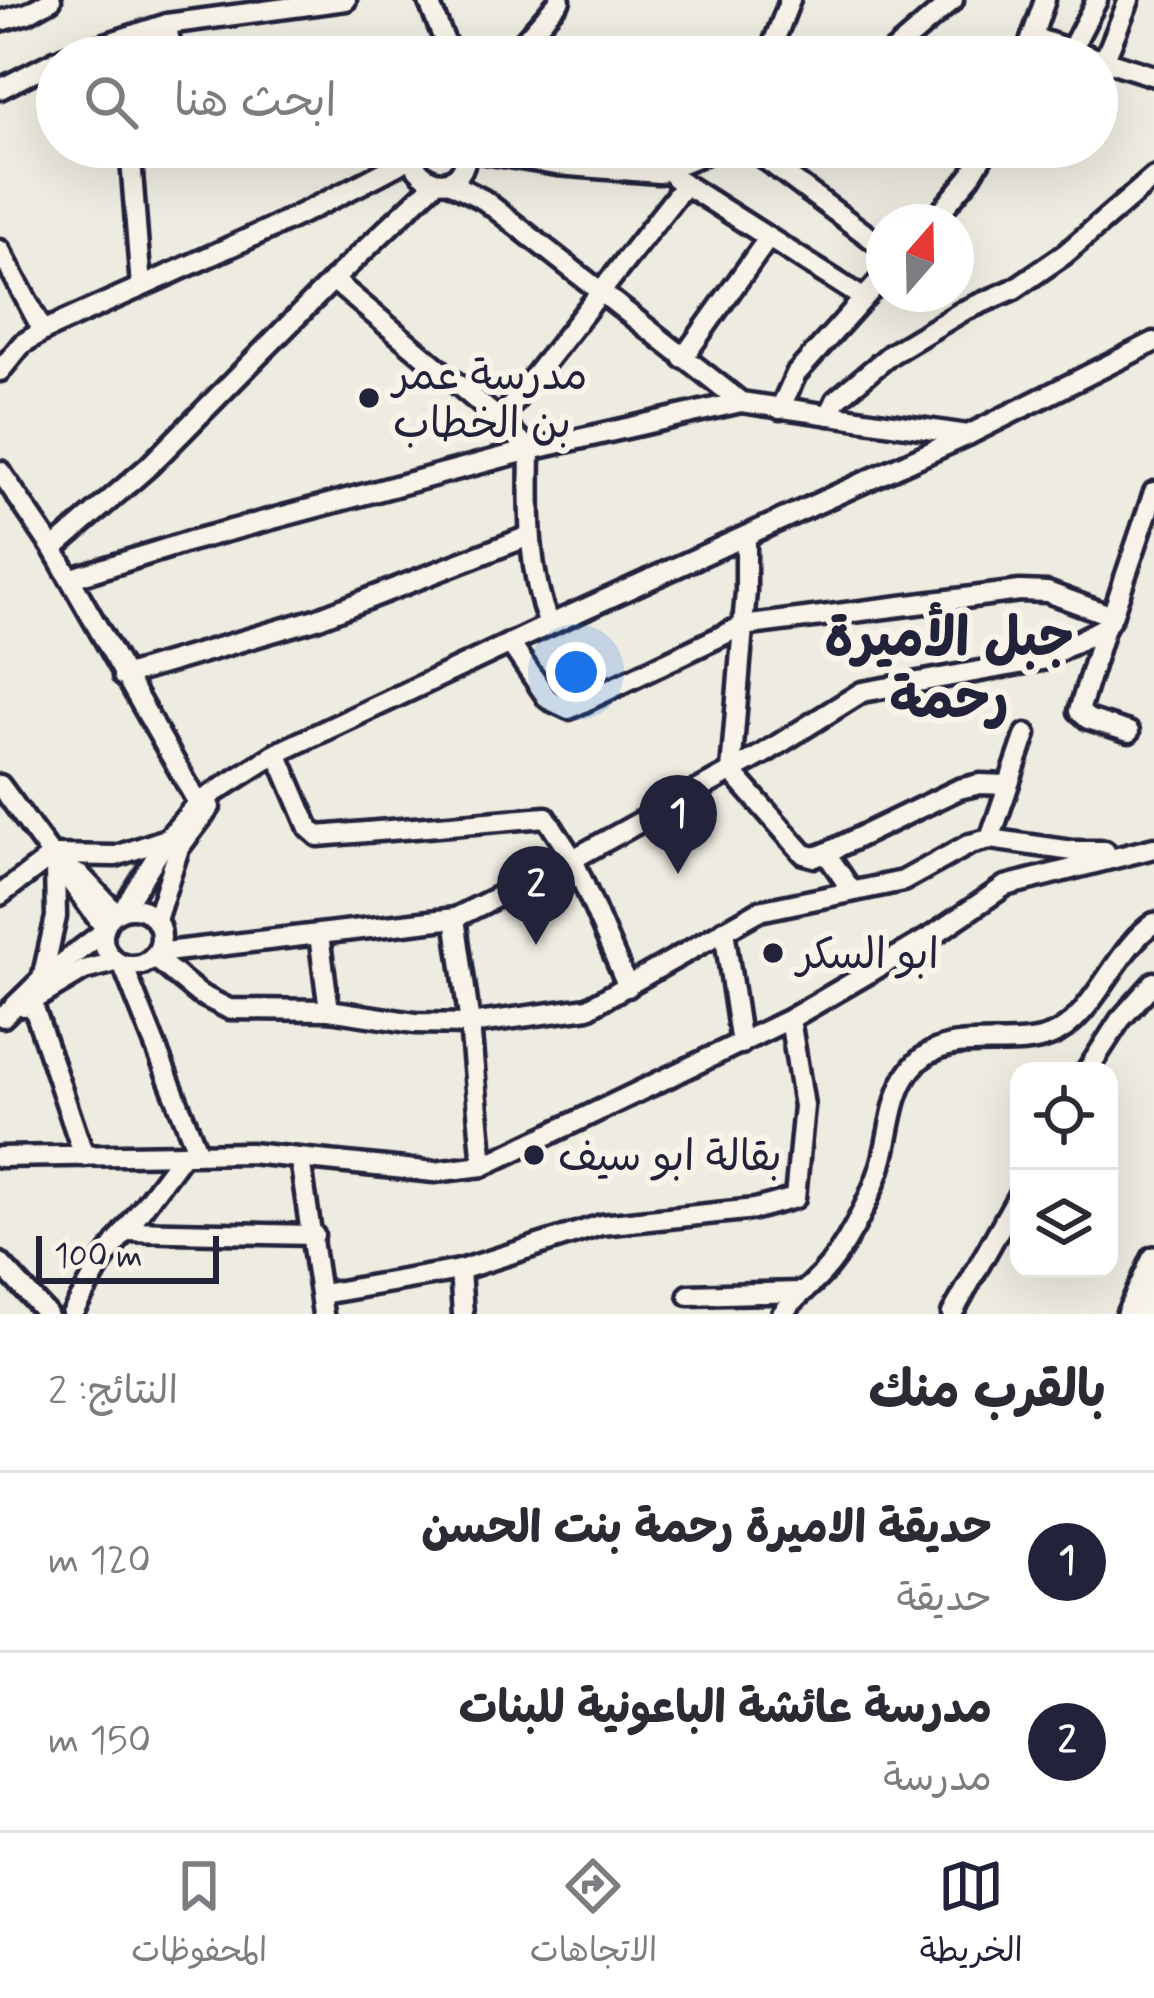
<!DOCTYPE html>
<html lang="ar">
<head>
<meta charset="utf-8">
<style>
	:root { --surface:#fff; --page:#f7f7f7; --text:#2b2b33; --muted:#7c7c81; --line:#e1e1e2; --accent:#22223b }
	body { margin:0; font-family:Mynerve,"Playpen Sans Arabic",sans-serif; background:var(--page); color:var(--text); direction:rtl }
	.controls { position:absolute; right:36px; bottom:36px; display:grid; overflow:hidden; border-radius:24px; box-shadow:0 12px 48px #0002 }
	.controls button { width:108px; height:108px; display:grid; place-items:center; padding:0; border:0; border-bottom:3px solid var(--line); background:var(--surface); color:var(--text); font:60px sans-serif }
	.compass { position:absolute; left:866px; top:204px; width:108px; height:108px; border-radius:50%; background:var(--surface); box-shadow:0 12px 48px #0002; rotate:20deg }
	.scale { position:absolute; left:36px; bottom:30px; width:183px; box-sizing:border-box; padding-left:12px; border:6px solid #22223b; border-top:0; font-size:33px; line-height:42px; white-space:nowrap; color:#22223b; -webkit-text-stroke:9px #f7f3e8; paint-order:stroke }
	.you { position:absolute; left:576px; top:672px; width:42px; height:42px; margin:-30px; border:9px solid #fff; border-radius:50%; background:#1a73e8; box-shadow:0 0 0 18px #1a73e833 }
	.badge { display:grid; place-items:center; width:78px; height:78px; border-radius:50%; background:var(--accent); color:#fff; font-size:39px; font-weight:700 }
	.pin { position:absolute; translate:-50% -99px; filter:drop-shadow(0 3px 6px #0008) }
	.pin::after { content:''; position:absolute; top:63px; width:42px; height:36px; background:inherit; clip-path:polygon(0 0,100% 0,50% 100%) }
	.list { margin:0; padding:0; list-style:none }
	h2 { display:flex; justify-content:space-between; align-items:center; height:156px; margin:0; padding:0 48px; font-size:51px }
	h2 small { font-size:39px; font-weight:400; color:var(--muted) }
	.list li { display:grid; grid-template-columns:78px 1fr auto; gap:36px; align-items:center; box-sizing:border-box; height:180px; padding:0 48px; border-top:3px solid var(--line) }
	.list b { display:block; font-size:45px; white-space:nowrap }
	.list p { margin:0; font-size:39px; white-space:nowrap; color:var(--muted) }
	.list em { font-size:39px; font-style:normal; color:var(--muted) }
	.icon { flex:none; width:66px; height:66px; fill:none; stroke:currentColor; stroke-width:2; stroke-linecap:round; stroke-linejoin:round }
	.map { position:relative; flex:none; width:1154px; height:1314px; overflow:hidden; direction:ltr }
	.search { position:absolute; background:var(--surface); box-shadow:0 12px 48px #0002; left:36px; right:36px; top:36px; height:132px; display:flex; align-items:center; gap:30px; box-sizing:border-box; padding:0 42px; border-radius:66px; color:var(--muted); font-size:45px }
	.sheet { height:516px; background:var(--surface) }
	nav { display:flex; justify-content:space-around; align-items:center; box-sizing:border-box; height:168px; border-top:3px solid var(--line); background:var(--surface); font-size:33px; color:var(--muted) }
	nav a { display:grid; justify-items:center; gap:6px }
	nav .on { color:var(--accent) }
	.map>svg:first-child { display:block }
	.lines { fill:none; stroke-linecap:round; stroke-linejoin:round }
	.minor-casing { stroke:#22223b; stroke-width:27 }
	.major-casing { stroke:#22223b; stroke-width:30 }
	.minor { stroke:#f7f3e8; stroke-width:18 }
	.major { stroke:#f7f3e8; stroke-width:21 }
	.poi-dot { fill:#22223b; stroke:#f7f3e8; stroke-width:4.5 }
	.labels { text-anchor:middle; stroke-width:12; stroke-linejoin:round; paint-order:stroke }
	.poi-label { font-size:42px; fill:#22223b; stroke:#f7f3e8; text-anchor:start }
	.district-label { font-size:54px; font-weight:bold; fill:#22223b; stroke:#f7f3e8 }
</style>
</head>
<body>
<div class="map">
<svg width="1154" height="1314" viewBox="0 0 1154 1314">
	<rect width="100%" height="100%" fill="#eeebe1"/>
	<filter id="ink" filterUnits="userSpaceOnUse"><feTurbulence type="fractalNoise" baseFrequency=".00833" numOctaves="2"/><feDisplacementMap in="SourceGraphic" scale="24" xChannelSelector="R" yChannelSelector="G"/><feConvolveMatrix kernelMatrix="1 2 1 2 8 2 1 2 1" color-interpolation-filters="sRGB"/></filter>
	<g filter="url(#ink)">
		<g class="lines">
			<!-- minor casing -->
			<g class="minor-casing">
				<g id="minor">
					<path d="M 428,0 L 451,57"/>
					<path d="M 0,21 L 28,13 L 51,0"/>
					<path d="M 167,24 L 172,57"/>
					<path d="M 1032,37 L 1093,57"/>
					<path d="M 1071,50 L 1097,0"/>
					<path d="M 64,57 L 167,24 L 346,0"/>
					<path d="M 510,57 L 560,0"/>
					<path d="M 768,57 L 790,0"/>
					<path d="M 887,57 L 953,0"/>
					<path d="M 1025,57 L 1045,0"/>
					<path d="M 1097,58 L 1154,76"/>
					<path d="M 1104,61 L 1129,0"/>
					<path d="M 0,89 L 57,60"/>
					<path d="M 130,147 L 141,287"/>
					<path d="M 417,147 L 414,164 C 433,195 471,183 465,147"/>
					<path d="M 749,147 L 884,248"/>
					<path d="M 466,150 L 557,165 L 659,173 L 720,147"/>
					<path d="M 675,178 L 863,298"/>
					<path d="M 449,182 L 484,200 L 741,402 L 968,435"/>
					<path d="M 932,222 L 970,177 L 988,147"/>
					<path d="M 0,250 L 43,331"/>
					<path d="M 333,280 L 500,420 L 530,450 C 529,510 527,567 549,625"/>
					<path d="M 683,358 L 767,240"/>
					<path d="M 0,371 L 22,344 L 43,331 C 168,274 294,222 414,156"/>
					<path d="M 780,409 L 796,374 L 884,276"/>
					<path d="M 829,415 L 836,400 L 891,354 L 963,311 L 1014,289 L 1065,254 L 1154,177"/>
					<path d="M 500,420 L 684,186"/>
					<path d="M 0,471 L 53,549 L 149,466 L 333,280 L 435,183"/>
					<path d="M 746,536 L 746,591 L 731,771 L 804,854 L 815,857 L 826,853 L 852,891"/>
					<path d="M 53,549 L 202,810"/>
					<path d="M 72,578 L 190,541 L 530,450 L 741,402"/>
					<path d="M 1105,627 L 1079,711 L 1088,719 L 1129,732"/>
					<path d="M 510,643 L 548,699 L 569,709 L 742,626 L 1020,591 L 1047,592 L 1112,616"/>
					<path d="M 123,676 L 316,619 L 529,536"/>
					<path d="M 277,753 L 309,828 L 318,836 L 546,817 L 573,859 L 628,987"/>
					<path d="M 0,785 L 104,927"/>
					<path d="M 990,839 L 1026,734"/>
					<path d="M 826,853 L 959,789 L 980,784 L 1008,785"/>
					<path d="M 63,867 L 81,876 L 115,912"/>
					<path d="M 0,895 L 53,855 L 116,856 L 163,840"/>
					<circle cx="132" cy="937" r="29"/>
					<path d="M 123,909 L 168,838 L 198,803 L 277,753 L 549,625 L 968,435 L 1154,342"/>
					<path d="M 455,918 L 470,1024 L 483,1166"/>
					<path d="M 156,920 L 179,848 L 210,807"/>
					<path d="M 724,930 L 741,1044"/>
					<path d="M 319,935 L 329,1010"/>
					<path d="M 157,953 L 455,918 L 573,859 L 763,754 L 862,692 L 1042,660 L 1105,627 L 1112,616 L 1154,492"/>
					<path d="M 154,957 L 199,994 L 229,1009 L 329,1010 L 415,1023 L 470,1024 L 588,1008 L 759,911 L 903,881 L 970,844 L 990,839 L 1073,851 L 1105,851"/>
					<path d="M 123,965 L 198,1153"/>
					<path d="M 42,979 L 56,917 L 55,865"/>
					<path d="M 32,1002 L 84,1156"/>
					<path d="M 24,1006 L 84,970 L 116,962"/>
					<path d="M 3,1017 L 42,979 L 102,933"/>
					<path d="M 1087,1071 L 1120,1020 L 1154,982"/>
					<path d="M 0,1157 L 250,1153 L 434,1172 L 483,1166 L 790,1019 L 932,936 L 1005,886 L 1154,848"/>
					<path d="M 300,1159 L 323,1314"/>
					<path d="M 125,1231 L 314,1235"/>
					<path d="M 0,1263 L 47,1314"/>
					<path d="M 460,1270 L 463,1314"/>
					<path d="M 322,1294 L 460,1270 L 601,1225 L 755,1209 L 795,1198 L 804,1106 L 790,1019"/>
					<path d="M 689,1295 L 800,1292"/>
					<path d="M 72,1314 L 102,1262 L 183,1154"/>
					<path d="M 782,1314 C 794,1298 808,1289 821,1275 C 845,1250 867,1205 879,1172 C 891,1139 889,1096 912,1068 C 945,1026 1007,1053 1050,1036 C 1093,1020 1114,950 1154,923"/>
					<path d="M 952,1314 L 1019,1194"/>
				</g>
			</g>
			<!-- major casing -->
			<g class="major-casing">
				<g id="major">
					<path d="M 1128,1314 L 1154,1258"/>
					<path d="M 1145,1314 L 1154,1295"/>
				</g>
			</g>
			<!-- minor -->
			<use href="#minor" class="minor"/>
			<!-- major -->
			<use href="#major" class="major"/>
		</g>
	</g>
	<!-- markers -->
	<g class="poi-dot">
		<circle cx="369" cy="398" r="12"/>
		<circle cx="773" cy="953" r="12"/>
		<circle cx="534" cy="1155" r="12"/>
	</g>
	<g class="labels">
		<!-- poi labels -->
		<g class="poi-label">
			<text x="393" y="389">مدرسة عمر<tspan x="393" dy="48">بن الخطاب</tspan></text>
			<text x="797" y="968">ابو السكر</text>
			<text x="558" y="1170">بقالة ابو سيف</text>
		</g>
		<!-- district labels -->
		<g class="district-label">
			<text x="949" y="655">جبل الأميرة<tspan x="949" dy="62">رحمة</tspan></text>
		</g>
	</g>
</svg>
<div class="controls">
<button><svg class="icon" aria-label="locate" viewBox="0 0 24 24"><circle cx="12" cy="12" r="6"/><path d="M12 2v4M12 18v4M2 12h4M18 12h4"/></svg></button>
<button><svg class="icon" aria-label="layers" viewBox="0 0 24 24"><path d="M12 4l9 5-9 5-9-5zM3 14l9 5 9-5"/></svg></button>
</div>
<svg class="compass" viewBox="-18 -18 36 36"><path d="M0-13l5 13h-10z" fill="#e53935"/><path d="M0 13l5-13h-10z" fill="#7c7c81"/></svg>
<div class="scale">100 m</div>
<div class="you"></div>
<div class="pin badge" style="left:678px;top:874px">1</div>
<div class="pin badge" style="left:536px;top:945px">2</div>
<div class="search"><svg class="icon" aria-label="search" viewBox="0 0 24 24"><circle cx="10" cy="10" r="6"/><path d="M15 15l6 6"/></svg>ابحث هنا</div>
</div>
<section class="sheet">
<h2>بالقرب منك<small>النتائج: 2</small></h2>
<ul class="list">
<li><span class="badge">1</span><div><b>حديقة الاميرة رحمة بنت الحسن</b><p>حديقة</p></div><em>120 m</em></li>
<li><span class="badge">2</span><div><b>مدرسة عائشة الباعونية للبنات</b><p>مدرسة</p></div><em>150 m</em></li>
</ul>
</section>
<nav>
<a class="on"><svg class="icon" aria-label="map" viewBox="0 0 24 24"><path d="M3 6l6-2 6 2 6-2v14l-6 2-6-2-6 2zM9 4v14M15 6v14"/></svg>الخريطة</a>
<a><svg class="icon" aria-label="directions" viewBox="0 0 24 24"><path d="M12 3l9 9-9 9-9-9zM9 14v-3h6M13 9l2 2-2 2"/></svg>الاتجاهات</a>
<a><svg class="icon" aria-label="saved" viewBox="0 0 24 24"><path d="M7 4h10v16l-5-4-5 4z"/></svg>المحفوظات</a>
</nav>
</body>
</html>
